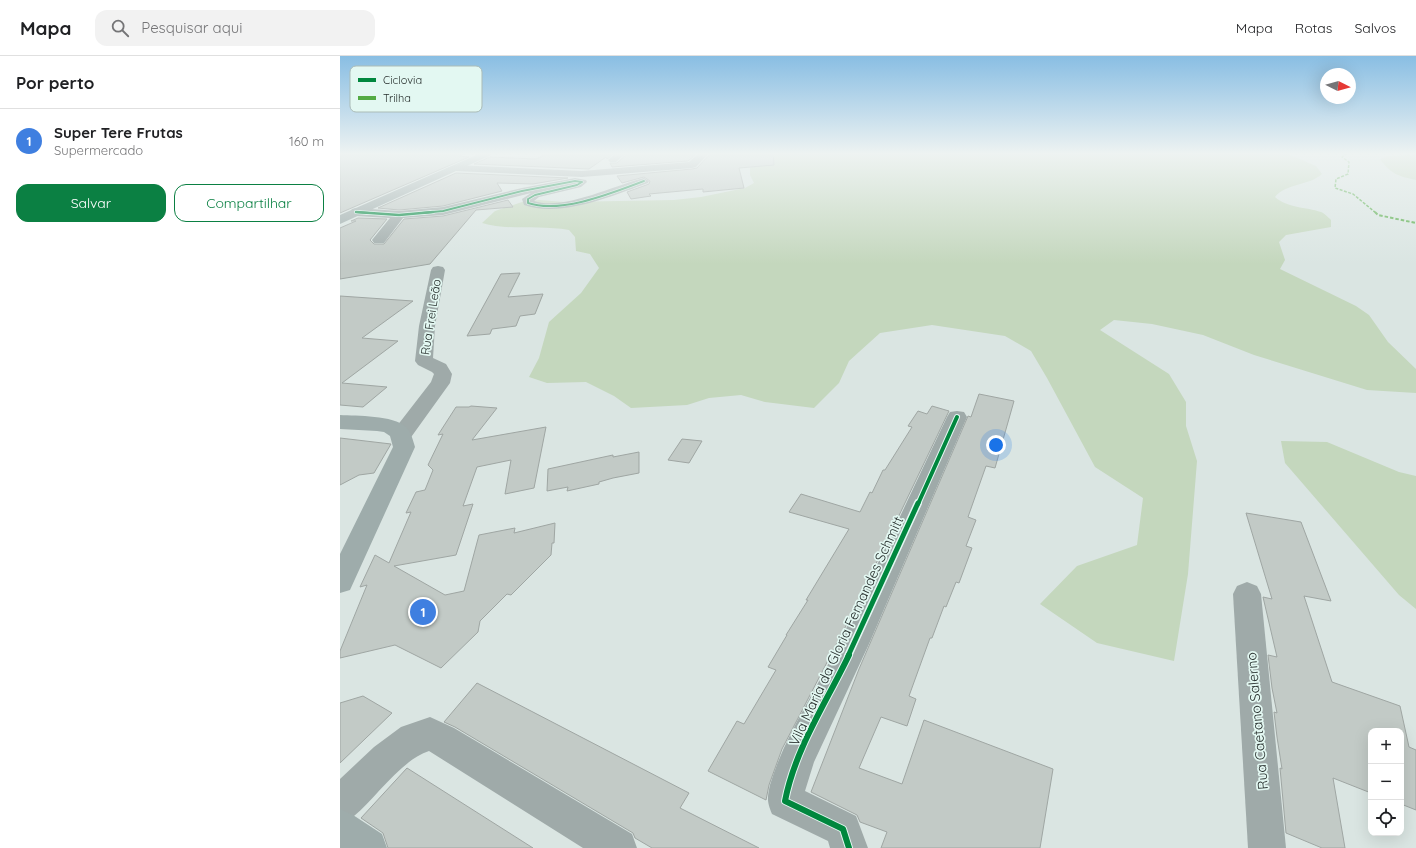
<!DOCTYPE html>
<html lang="pt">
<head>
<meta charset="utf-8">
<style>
	:root { --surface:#fff; --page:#f2f2f2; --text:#202124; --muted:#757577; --line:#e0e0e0; --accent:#0b8043 }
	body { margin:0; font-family:Quicksand,sans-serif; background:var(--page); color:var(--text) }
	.controls { position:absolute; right:12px; bottom:12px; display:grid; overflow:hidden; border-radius:8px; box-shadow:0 4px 16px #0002 }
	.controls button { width:36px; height:36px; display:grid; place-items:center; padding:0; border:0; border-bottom:1px solid var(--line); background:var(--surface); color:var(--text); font:20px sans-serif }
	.compass { position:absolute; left:980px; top:12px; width:36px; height:36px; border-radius:50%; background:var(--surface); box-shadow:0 4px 16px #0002; rotate:96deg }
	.you { position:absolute; left:656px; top:389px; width:14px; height:14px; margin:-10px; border:3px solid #fff; border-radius:50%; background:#1a73e8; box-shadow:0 0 0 6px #1a73e833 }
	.badge { display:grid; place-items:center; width:26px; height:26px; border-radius:50%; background:var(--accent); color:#fff; font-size:13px; font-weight:700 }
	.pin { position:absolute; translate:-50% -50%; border:2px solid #fff; box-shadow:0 1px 4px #0006 }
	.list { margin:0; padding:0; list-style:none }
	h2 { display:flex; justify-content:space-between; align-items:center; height:52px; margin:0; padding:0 16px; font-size:17px }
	h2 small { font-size:13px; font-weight:400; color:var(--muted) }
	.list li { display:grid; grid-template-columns:26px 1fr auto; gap:12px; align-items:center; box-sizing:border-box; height:64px; padding:0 16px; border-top:1px solid var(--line) }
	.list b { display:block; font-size:15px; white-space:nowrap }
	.list p { margin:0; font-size:13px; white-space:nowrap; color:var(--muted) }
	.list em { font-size:13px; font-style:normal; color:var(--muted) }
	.actions { display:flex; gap:8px; padding:12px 16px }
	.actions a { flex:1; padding:9px 0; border:1px solid var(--accent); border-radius:12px; text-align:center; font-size:14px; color:var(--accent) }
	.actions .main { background:var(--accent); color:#fff }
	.icon { flex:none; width:22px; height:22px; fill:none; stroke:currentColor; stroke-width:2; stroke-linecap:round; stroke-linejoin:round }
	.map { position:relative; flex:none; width:1076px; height:792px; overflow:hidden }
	header { display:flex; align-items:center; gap:24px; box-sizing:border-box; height:56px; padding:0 20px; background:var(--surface); border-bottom:1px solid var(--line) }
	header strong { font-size:19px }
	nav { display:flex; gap:22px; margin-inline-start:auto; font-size:14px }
	.search { width:280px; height:36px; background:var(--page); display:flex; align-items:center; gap:10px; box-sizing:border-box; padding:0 14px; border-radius:12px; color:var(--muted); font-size:15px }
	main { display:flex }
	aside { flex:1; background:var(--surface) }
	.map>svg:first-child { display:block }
	.green { fill:#c4d7bd }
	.building { fill:#c2cac6; stroke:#9fa6a3 }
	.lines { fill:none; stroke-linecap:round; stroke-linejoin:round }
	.minor { fill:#9faaa9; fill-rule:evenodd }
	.major { fill:#9eacab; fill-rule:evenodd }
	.quiet-far1 { stroke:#53ab44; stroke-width:1.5; stroke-dasharray:3 1.5; stroke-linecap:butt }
	.quiet { stroke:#53ab44; stroke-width:2; stroke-dasharray:3.5 2; stroke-linecap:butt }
	.cycleway-far4-casing { stroke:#e3f8f2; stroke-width:3 }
	.cycleway-far3-casing { stroke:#e3f8f2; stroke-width:4 }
	.cycleway-far2-casing { stroke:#e3f8f2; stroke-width:6 }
	.cycleway-far1-casing { stroke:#e3f8f2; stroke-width:8 }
	.cycleway-casing { stroke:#e3f8f2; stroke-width:8 }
	.cycleway-far4 { stroke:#00873e; stroke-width:2 }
	.cycleway-far3 { stroke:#00873e; stroke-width:2.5 }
	.cycleway-far2 { stroke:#00873e; stroke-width:4 }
	.cycleway-far1 { stroke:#00873e; stroke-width:5 }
	.cycleway { stroke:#00873e; stroke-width:6 }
	.labels { text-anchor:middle; stroke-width:3.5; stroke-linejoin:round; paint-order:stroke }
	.street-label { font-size:12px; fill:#272f2d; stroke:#e3f8f2 }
	.near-street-label { font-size:14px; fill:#272f2d; stroke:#e3f8f2 }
	.key { fill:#e3f8f2; stroke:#abbcb7; stroke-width:1 }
	.key-label { font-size:11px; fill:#272f2d }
</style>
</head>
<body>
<header>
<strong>Mapa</strong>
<div class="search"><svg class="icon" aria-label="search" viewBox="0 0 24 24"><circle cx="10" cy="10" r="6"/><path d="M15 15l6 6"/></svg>Pesquisar aqui</div>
<nav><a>Mapa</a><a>Rotas</a><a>Salvos</a></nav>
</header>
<main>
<aside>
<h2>Por perto<small></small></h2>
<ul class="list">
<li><span class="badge" style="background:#3f7fe0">1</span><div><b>Super Tere Frutas</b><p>Supermercado</p></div><em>160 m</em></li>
</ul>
<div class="actions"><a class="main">Salvar</a><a>Compartilhar</a></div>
</aside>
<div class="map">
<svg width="1076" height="792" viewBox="0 0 1076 792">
	<rect width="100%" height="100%" fill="#dae5e2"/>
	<!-- green -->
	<g class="green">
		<path d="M 433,97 L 946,97 L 976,110 L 982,118 C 969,130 946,127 935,141 C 947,152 966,151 981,156 C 984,157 988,161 991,164 L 991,171 L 946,179 L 939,186 L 945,204 L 940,213 L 1016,250 L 1029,259 L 1048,286 L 1076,313 L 1076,337 L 1027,334 L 914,299 L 863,279 L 812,268 L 774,264 L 760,274 L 829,318 L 846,346 L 846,370 L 857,405 L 848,518 L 834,605 L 757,587 L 700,548 L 737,510 L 797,489 L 803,442 L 755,411 L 707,322 L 691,295 L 665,280 L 592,269 L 540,277 L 509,305 L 499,327 L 474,352 L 425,346 L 401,339 L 369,342 L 347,349 L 291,352 L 274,340 L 246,326 L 207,327 L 189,321 L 199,302 L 209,266 L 241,237 L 259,212 L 250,198 L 236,195 L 235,181 L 229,174 C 200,169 170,175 142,167 L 155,155 L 182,146 L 199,144 L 224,146 L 334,144 L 361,141 L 405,132 L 414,127 L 410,119 L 410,112 L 415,108 L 431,105 L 433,101 Z"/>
		<path d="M 1075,97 L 1076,97 L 1076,124 C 1058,120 1051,118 1040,103 L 1047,100 L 1074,99 Z"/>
		<path d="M 941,385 L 987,386 L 1059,416 L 1076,420 L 1076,553 L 1059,539 L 945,407 Z"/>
	</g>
	<!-- building -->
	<g class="building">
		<path d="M 0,97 L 127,97 L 119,100 L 129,101 L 0,157 Z"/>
		<path d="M 208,97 L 274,97 L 267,103 L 266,101 L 249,113 L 134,108 L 150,101 L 196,103 Z"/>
		<path d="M 288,97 L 351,97 L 350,99 L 355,99 L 348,105 L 272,111 L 270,107 L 277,107 Z"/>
		<path d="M 383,97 L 433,97 L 434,109 L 399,112 L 404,132 L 363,136 L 363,133 L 309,138 L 311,140 L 291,143 L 287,136 L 309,128 L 310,125 L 304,121 L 282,127 L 277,120 L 352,113 L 357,112 L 370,98 Z"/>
		<path d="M 116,117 L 228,122 L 193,128 L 157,127 L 162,135 L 103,150 L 59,154 L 38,152 Z"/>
		<path d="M 168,144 L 173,151 L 136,154 L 90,208 L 0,223 L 0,172 L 16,165 L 11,165 L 18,162 L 47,163 L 30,184 L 34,188 L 44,188 L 64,163 L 103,160 Z"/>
		<path d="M 180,217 L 168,241 L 203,238 L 195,258 L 180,260 L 176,270 L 152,273 L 150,278 L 127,280 L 161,218 Z"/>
		<path d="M 0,240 L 73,245 L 22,282 L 58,285 L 2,327 L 47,331 L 23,351 L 0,349 Z"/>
		<path d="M 639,338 L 674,345 L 655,412 L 646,410 L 628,461 L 636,464 L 626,490 L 632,492 L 619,527 L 616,526 L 606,551 L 604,550 L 592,582 L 590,582 L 569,640 L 576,643 L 567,670 L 541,661 L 519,712 L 562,728 L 584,664 L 713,713 L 700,792 L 541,792 L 547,776 L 520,766 L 517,759 L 471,736 L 519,613 L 628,360 L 631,361 Z"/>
		<path d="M 131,350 L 157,352 L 132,384 L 206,371 L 194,432 L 165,438 L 171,404 L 137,411 L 123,450 L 133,448 L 116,499 L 54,510 L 105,539 L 124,535 L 139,479 L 175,472 L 174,477 L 215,467 L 214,487 L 212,487 L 211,499 L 171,539 L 167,538 L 140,565 L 138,576 L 101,612 L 55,589 L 0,602 L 0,595 L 27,529 L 20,531 L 35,499 L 49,507 L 71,456 L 66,457 L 76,436 L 85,434 L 93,414 L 88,409 L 103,378 L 98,379 L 116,351 L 129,351 Z"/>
		<path d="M 592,350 L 609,355 L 509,564 L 442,693 L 429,729 L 426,744 L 368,715 L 397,665 L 404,668 L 436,614 L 428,611 L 447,579 L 446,579 L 468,544 L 466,544 L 509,473 L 449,456 L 461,438 L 520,456 L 530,436 L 532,437 L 543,414 L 545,414 L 572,371 L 568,370 L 578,355 L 587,358 Z"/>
		<path d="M 0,382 L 51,388 L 34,417 L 19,419 L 0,429 Z"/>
		<path d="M 342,383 L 362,385 L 349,407 L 328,404 Z"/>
		<path d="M 299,396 L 299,417 L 273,422 L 259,426 L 259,428 L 227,435 L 228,431 L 207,435 L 208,413 L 273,399 L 273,401 Z"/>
		<path d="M 906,457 L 961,466 L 991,545 L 964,540 L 992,626 L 1060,650 L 1069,691 L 1076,694 L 1076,754 L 1061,748 L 1061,675 L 1031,675 L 1031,737 L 993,722 L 1005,792 L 982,792 L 946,777 L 940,712 L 942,713 L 937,681 L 934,656 L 937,657 L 932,632 L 928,599 L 937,601 L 923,541 L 932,543 Z"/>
		<path d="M 137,627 L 349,737 L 340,752 L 419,792 L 312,792 L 295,782 L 293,777 L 115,671 L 104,666 Z"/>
		<path d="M 23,640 L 52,657 L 0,707 L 0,647 Z"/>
		<path d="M 67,712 L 193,792 L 48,792 L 43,777 L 21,762 Z"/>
	</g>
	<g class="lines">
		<!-- minor -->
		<g class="minor">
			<path d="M 276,97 L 286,97 L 276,106 L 270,106 L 268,104 Z"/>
			<path d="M 359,97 L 369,97 L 356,111 L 352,112 L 242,121 L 116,115 L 111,112 L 116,109 L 242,115 L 349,106 Z"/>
			<path d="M 235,122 L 246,124 L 247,126 L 241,131 L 199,141 L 194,145 C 223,155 275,129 304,122 L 309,125 L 308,127 C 272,140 221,162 184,149 L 182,143 L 191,137 L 103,159 L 63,162 L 44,187 L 34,187 L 32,184 L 50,162 L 16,160 L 12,159 L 10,156 L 12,153 L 16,152 L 59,155 L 103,151 L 182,132 Z"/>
			<path d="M 98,210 L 103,211 L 105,214 L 95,270 L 93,302 L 106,308 L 112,318 L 110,327 L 69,384 L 61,386 L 53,384 L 50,379 L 91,326 L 94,318 L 92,316 L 78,309 L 75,305 L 79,270 L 91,214 L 93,211 Z"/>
			<path d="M 617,355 L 624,356 L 627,361 L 529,588 L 474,706 L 465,735 L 516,760 L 528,792 L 490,792 L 488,785 L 432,758 C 427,746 427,742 430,729 C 444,681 474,638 496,593 C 534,517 570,439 607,361 L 610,356 Z"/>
			<path d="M 907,526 L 917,530 L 921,538 L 946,792 L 908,792 L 893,538 L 897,530 Z"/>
			<path d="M 90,661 L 114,672 L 292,778 L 297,792 L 243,792 L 89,695 C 61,704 36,742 14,760 C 10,763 5,764 0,766 L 0,723 L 34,691 L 61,671 Z"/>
		</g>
		<!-- major -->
		<g class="major">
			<path d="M 141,97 L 153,97 L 151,99 L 0,168 L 0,159 Z"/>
			<path d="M 0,359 C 17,360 53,359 66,371 C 71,376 73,384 75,391 L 10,534 L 0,537 L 0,498 L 53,391 L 50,380 L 44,376 L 37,375 L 0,373 Z"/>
			<path d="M 0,753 L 13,759 L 42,778 L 47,792 L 0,792 Z"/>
		</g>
		<!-- quiet-far1 -->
		<path class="quiet-far1" d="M 1007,97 L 1002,101 L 1009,106 L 1008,118 L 996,123 L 995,132 L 1013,138 L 1036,157"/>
		<!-- quiet -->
		<path class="quiet" d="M 1035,156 L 1038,159 L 1076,167"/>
		<!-- cycleway-far4 casing -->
		<g class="cycleway-far4-casing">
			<g id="cycleway-far4">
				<path d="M 16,156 L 29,157"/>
				<path d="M 82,157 L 103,155 L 182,135 L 235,125 L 242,126 L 237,129 L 195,139 L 188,143 L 188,147 C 221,158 272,137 304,125"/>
			</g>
		</g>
		<!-- cycleway-far3 casing -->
		<g class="cycleway-far3-casing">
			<path id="cycleway-far3" d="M 16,156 L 59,159 L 93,156"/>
		</g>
		<!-- cycleway-far2 casing -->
		<g class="cycleway-far2-casing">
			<path id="cycleway-far2" d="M 578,448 L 617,361"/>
		</g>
		<!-- cycleway-far1 casing -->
		<g class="cycleway-far1-casing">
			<path id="cycleway-far1" d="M 508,600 L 578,447"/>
		</g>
		<!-- cycleway casing -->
		<g class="cycleway-casing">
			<path id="cycleway" d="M 509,599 C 486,647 455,693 445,745 L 503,773 L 509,792"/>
		</g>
		<!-- cycleway-far4 -->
		<use href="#cycleway-far4" class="cycleway-far4"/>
		<!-- cycleway-far3 -->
		<use href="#cycleway-far3" class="cycleway-far3"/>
		<!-- cycleway-far2 -->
		<use href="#cycleway-far2" class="cycleway-far2"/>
		<!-- cycleway-far1 -->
		<use href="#cycleway-far1" class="cycleway-far1"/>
		<!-- cycleway -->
		<use href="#cycleway" class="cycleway"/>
	</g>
	<!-- sky -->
	<linearGradient id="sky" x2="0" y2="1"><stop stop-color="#89bee3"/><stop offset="0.47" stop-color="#eef3f2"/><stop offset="1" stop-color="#eef3f2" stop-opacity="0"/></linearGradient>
	<rect width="1076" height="208" fill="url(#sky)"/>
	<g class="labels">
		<!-- street labels -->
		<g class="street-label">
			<text transform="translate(91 261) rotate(-81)" y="4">Rua Frei Leão</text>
		</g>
		<!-- near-street labels -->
		<g class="near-street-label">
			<text transform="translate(506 575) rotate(-65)" y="5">Vila Maria da Gloria Femandes Schmitt</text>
			<text transform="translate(917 665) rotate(-95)" y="5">Rua Caetano Salerno</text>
		</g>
	</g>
	<!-- legend -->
	<rect x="10" y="10" width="132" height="46" rx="6" class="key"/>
	<rect x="18" y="22" width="18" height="4" fill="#00873e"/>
	<rect x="18" y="40" width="18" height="4" fill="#53ab44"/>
	<g class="key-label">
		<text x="43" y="28">Ciclovia</text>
		<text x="43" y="46">Trilha</text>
	</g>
</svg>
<div class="controls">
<button>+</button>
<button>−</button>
<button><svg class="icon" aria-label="locate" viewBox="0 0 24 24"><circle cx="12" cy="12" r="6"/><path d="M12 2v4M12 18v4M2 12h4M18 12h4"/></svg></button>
</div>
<svg class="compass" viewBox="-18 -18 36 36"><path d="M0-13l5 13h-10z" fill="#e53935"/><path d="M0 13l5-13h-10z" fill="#757577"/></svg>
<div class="you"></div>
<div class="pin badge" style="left:83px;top:556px;background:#3f7fe0">1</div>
</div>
</main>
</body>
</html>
